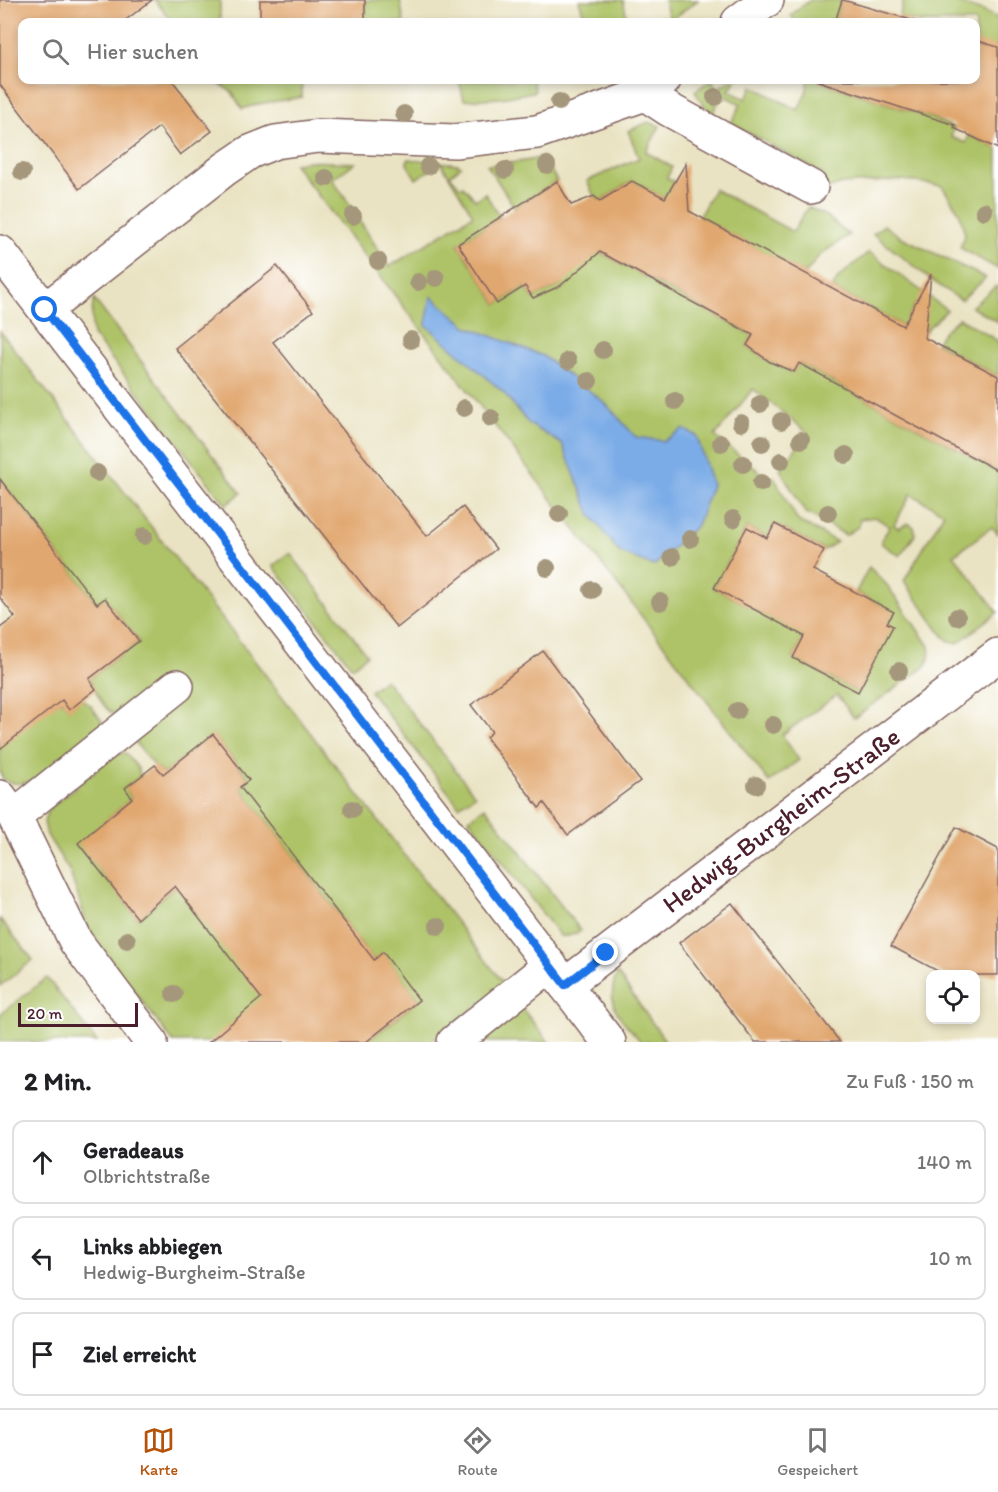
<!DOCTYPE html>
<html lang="de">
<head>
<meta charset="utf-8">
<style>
	:root { --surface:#fff; --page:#f6f6f6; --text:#202124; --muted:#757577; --line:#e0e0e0; --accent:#b45309 }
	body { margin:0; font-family:Itim,sans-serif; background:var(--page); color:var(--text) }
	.controls { position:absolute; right:18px; bottom:18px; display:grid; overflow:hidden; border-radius:12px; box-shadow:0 3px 9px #0003 }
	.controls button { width:54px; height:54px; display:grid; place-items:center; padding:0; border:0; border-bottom:2px solid var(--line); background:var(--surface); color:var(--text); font:30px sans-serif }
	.scale { position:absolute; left:18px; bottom:15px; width:120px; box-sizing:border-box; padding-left:6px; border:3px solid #4a1f2b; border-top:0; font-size:16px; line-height:21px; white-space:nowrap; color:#4a1f2b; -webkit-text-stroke:4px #fff; paint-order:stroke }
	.stop { position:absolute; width:18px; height:18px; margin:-14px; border:4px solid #1a73e8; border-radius:50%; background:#fff }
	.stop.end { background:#1a73e8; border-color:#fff; box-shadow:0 2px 6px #0008 }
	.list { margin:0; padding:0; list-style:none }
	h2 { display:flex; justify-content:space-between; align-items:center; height:78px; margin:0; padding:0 24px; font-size:26px }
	h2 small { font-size:20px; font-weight:400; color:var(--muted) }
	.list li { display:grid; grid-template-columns:39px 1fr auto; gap:18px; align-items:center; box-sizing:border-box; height:84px; margin:0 12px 12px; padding:0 12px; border:2px solid var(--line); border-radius:12px }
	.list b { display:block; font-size:22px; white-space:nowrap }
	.list p { margin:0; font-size:20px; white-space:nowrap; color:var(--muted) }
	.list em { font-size:20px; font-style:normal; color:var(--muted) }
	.icon { flex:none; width:33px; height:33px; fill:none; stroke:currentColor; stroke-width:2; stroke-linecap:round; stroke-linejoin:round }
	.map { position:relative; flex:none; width:998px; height:1042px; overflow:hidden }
	.search { position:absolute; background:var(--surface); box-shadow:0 3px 9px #0003; left:18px; right:18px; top:18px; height:66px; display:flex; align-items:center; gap:15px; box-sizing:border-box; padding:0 21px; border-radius:12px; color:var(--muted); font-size:22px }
	.sheet { height:366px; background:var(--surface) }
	nav { display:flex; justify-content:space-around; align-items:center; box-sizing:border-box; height:84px; border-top:2px solid var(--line); background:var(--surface); font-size:16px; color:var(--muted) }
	nav a { display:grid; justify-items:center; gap:3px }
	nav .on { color:var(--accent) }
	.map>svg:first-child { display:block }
	.green { fill:#aec368; stroke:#7c714a; stroke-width:1.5 }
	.water { fill:#7cace7; stroke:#636689; stroke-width:1.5 }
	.building { fill:#e1a76f }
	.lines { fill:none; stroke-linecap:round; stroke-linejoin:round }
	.minor-casing { stroke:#826460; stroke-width:36 }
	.minor { stroke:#fff; stroke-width:33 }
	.tree { fill:#a5977b }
	.route { stroke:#1a73e8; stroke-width:8 }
	.labels { text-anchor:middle; stroke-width:4.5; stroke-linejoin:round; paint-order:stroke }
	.street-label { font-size:26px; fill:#4a1f2b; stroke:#fff }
</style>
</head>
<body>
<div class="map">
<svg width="998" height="1042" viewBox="0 0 998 1042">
	<rect width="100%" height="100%" fill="#fff"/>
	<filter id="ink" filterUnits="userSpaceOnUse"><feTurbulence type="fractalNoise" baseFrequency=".0167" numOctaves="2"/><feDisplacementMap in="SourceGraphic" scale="12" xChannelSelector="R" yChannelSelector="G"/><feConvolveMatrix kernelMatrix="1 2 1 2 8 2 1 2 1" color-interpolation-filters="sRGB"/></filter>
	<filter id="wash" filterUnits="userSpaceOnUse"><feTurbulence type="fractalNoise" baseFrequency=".008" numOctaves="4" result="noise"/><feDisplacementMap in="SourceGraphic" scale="24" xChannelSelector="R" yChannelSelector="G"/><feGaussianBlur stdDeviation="1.35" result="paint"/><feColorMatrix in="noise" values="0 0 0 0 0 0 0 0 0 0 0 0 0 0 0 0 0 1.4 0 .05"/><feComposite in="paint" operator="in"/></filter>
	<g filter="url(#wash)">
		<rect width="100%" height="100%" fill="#eae3c3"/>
		<!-- green -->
		<g class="green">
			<path d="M 155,0 L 220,0 L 220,22 L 172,22 Z"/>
			<path d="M 365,0 L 400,0 L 404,22 L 365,22 Z"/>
			<path d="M 579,0 L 623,0 L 628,22 L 586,22 Z"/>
			<path d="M 664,0 L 698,0 L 670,21 Z"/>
			<path d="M 810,0 L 842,0 L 835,22 L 795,22 L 791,15 Z"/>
			<path d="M 904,0 L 948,0 L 983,11 L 998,18 L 998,54 L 976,44 L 976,22 L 918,22 L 899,17 Z"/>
			<path d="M 216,80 L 219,80 L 220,84 L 248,80 L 302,80 L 302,97 L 258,104 L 242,109 L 232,92 L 219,84 Z"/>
			<path d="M 459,80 L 532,80 L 535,90 L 533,92 L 502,98 L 464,100 Z"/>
			<path d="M 711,80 L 718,88 L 730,80 L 736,80 L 729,91 L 746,99 L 752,86 L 798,110 L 807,90 L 808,80 L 815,80 L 929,117 L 954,128 L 951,137 L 966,143 L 969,135 L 998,149 L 998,269 L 960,248 L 965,234 L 959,212 L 942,186 L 903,180 L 842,184 L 828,189 L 824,181 L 823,174 L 731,123 L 741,104 L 722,95 L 713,113 C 704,107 700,101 695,91 Z"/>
			<path d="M 648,122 L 660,126 L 646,152 L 672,167 L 667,178 L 675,182 L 666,199 L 632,181 L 600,201 L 593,194 L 587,181 L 639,158 L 628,131 Z"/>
			<path d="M 543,157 L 557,181 L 515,208 L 487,165 C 507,164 524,162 543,157 Z"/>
			<path d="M 409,159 L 458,164 L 461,166 L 450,175 L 460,187 L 463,186 L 476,200 L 485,193 L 500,217 L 458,244 L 497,304 L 525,286 L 533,298 L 560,286 L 592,248 L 753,335 L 747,346 L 770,362 L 793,372 L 799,363 L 998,471 L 998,534 L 992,527 L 954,555 L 998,612 L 958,643 L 949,641 L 943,636 L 904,581 L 944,513 L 911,494 L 894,525 L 898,528 L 908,523 L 914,527 L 915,535 L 900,556 L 882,544 L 881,540 L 890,527 L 875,517 L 860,519 L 859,526 L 846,535 L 805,512 L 780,469 L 808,433 L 753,389 L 715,436 L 770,480 L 774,477 L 798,521 L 837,542 L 824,550 L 775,524 L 767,538 L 747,527 L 714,588 L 805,635 L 793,658 L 858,692 L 892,626 L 887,623 L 893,612 L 856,592 L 869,567 L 887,585 L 929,646 C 930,654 930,658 926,666 L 854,718 L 837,695 L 782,735 L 799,760 L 769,782 L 294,164 L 308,161 L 355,163 L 332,179 L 348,202 L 389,267 L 473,215 L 441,163 L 416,179 L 407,164 L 407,161 Z"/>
			<path d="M 714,189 L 793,232 L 808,207 L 826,216 L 849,235 L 820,255 L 805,274 L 699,217 Z"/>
			<path d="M 884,225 L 901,237 L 986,278 L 961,300 L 934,282 L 873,234 Z"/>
			<path d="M 869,252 L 947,310 L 929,327 L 922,336 L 915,304 L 903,326 L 832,288 L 839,277 Z"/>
			<path d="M 996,286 L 998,288 L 998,322 L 971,307 Z"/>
			<path d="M 94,299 L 241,493 L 226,505 L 93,335 C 91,322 91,312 94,299 Z"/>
			<path d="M 959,318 L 998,341 L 998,376 L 936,343 L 944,331 Z"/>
			<path d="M 0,331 L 505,985 L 429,1042 L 369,1042 L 368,1041 L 419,1000 L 383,953 L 374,960 L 240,787 L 249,779 L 213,735 L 163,774 L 148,759 L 136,743 L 137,739 L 116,715 C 102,710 97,691 89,679 L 139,641 L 105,598 L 97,604 L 0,479 Z"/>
			<path d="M 290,553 L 367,655 L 352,667 L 273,566 Z"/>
			<path d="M 385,679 L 475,795 L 459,806 L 370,691 Z"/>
			<path d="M 82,699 L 91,706 L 102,721 L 102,725 L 38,779 C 27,783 4,789 0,772 C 0,762 0,748 0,738 L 62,700 L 69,709 Z"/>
			<path d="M 125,753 L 137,767 L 141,776 L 125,788 L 132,798 L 79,843 L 138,919 L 205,861 L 291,973 L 232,1042 L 173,1042 L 89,931 L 70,872 L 47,835 L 44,822 L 48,810 L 115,754 Z"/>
			<path d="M 485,807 L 581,931 L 568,936 L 560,936 L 469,819 Z"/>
			<path d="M 0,919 L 33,960 L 0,986 Z"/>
			<path d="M 617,973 L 666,1042 L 641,1042 C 620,1016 604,1008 617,973 Z"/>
			<path d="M 47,978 L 97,1042 L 0,1042 L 0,1014 Z"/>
			<path d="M 521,1007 L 549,1042 L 474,1042 Z"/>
		</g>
		<!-- water -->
		<path class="water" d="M 431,296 L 468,327 L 543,356 L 604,402 L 636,437 L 664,441 L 683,429 L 697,436 L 712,485 L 697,525 L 654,566 L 619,552 L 591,515 L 562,444 L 529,424 L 503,392 L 426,325 Z"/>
		<g id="blocks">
			<!-- building -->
			<g class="building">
				<path d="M 0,0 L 152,0 L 123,22 L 22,22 L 22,80 L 172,80 L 212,131 L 180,155 L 159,127 L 79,189 L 0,85 Z"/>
				<rect x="260" y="0" width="105" height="22"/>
				<path d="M 842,0 L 843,0 L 918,22 L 835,22 Z"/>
				<path d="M 975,40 L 998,47 L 998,149 L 954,128 L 955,125 L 815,80 L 975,80 Z"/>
				<path d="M 686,163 L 689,211 L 903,326 L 931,274 L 925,338 L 998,376 L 998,471 L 799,363 L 794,372 L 770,362 L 747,345 L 753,335 L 600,252 L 560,286 L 533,298 L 525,286 L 497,304 L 458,244 L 557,181 L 571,205 L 594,196 L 600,201 L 632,181 L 665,198 Z"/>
				<path d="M 277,266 L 313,311 L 273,342 L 427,536 L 463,507 L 496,549 L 397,628 L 175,348 Z"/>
				<path d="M 0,479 L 97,604 L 105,598 L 139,641 L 89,679 L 96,689 L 69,710 L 62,700 L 0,749 L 0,628 L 15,617 L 0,598 Z"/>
				<path d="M 775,524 L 824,550 L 813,570 L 894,612 L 887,623 L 893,626 L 858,692 L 793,658 L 804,636 L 714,588 L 747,527 L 767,538 Z"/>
				<path d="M 543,651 L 640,781 L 568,835 L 544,803 L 539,808 L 486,737 L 492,732 L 471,705 Z"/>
				<path d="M 213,734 L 249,780 L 240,787 L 374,960 L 383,952 L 419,1000 L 366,1042 L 209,1042 L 261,998 L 175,886 L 138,919 L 78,843 L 132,798 L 125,788 L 141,776 L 155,765 L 163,774 Z"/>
				<path d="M 956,827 L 998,849 L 998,975 L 945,975 L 891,946 Z"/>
				<path d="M 732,903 L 840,1042 L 755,1042 L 679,943 Z"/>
			</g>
		</g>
	</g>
	<g filter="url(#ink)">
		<use href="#blocks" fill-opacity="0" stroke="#826460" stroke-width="1.5"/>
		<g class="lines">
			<!-- minor casing -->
			<g class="minor-casing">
				<g id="minor">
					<path d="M 738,22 L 767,0"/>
					<path d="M 645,94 L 668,109 L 811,187"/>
					<path d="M 0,252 L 609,1042"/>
					<path d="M 45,310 L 225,169 L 250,152 L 275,142 L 318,136 L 455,141 L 537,132 L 645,94 L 664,80"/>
					<path d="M 0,797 L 14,816 L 76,942 L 151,1042"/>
					<path d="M 14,816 L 177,686"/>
					<path d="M 565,985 L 998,655"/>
					<path d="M 454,1042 L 550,965"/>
				</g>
			</g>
			<!-- minor -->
			<use href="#minor" class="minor"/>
		</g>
		<!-- trees -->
		<g class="tree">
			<circle cx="715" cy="97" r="9"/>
			<circle cx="559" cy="102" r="9"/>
			<circle cx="404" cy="114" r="9"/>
			<circle cx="547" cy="165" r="9"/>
			<circle cx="428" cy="166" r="9"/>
			<circle cx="505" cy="170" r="9"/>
			<circle cx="22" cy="172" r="9"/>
			<circle cx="326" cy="178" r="9"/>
			<circle cx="984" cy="211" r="9"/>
			<circle cx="353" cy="216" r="9"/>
			<circle cx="378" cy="261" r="9"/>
			<circle cx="436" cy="278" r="9"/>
			<circle cx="418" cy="282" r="9"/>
			<circle cx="411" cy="340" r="9"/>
			<circle cx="603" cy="350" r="9"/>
			<circle cx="568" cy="361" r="9"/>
			<circle cx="589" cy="381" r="9"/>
			<circle cx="675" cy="401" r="9"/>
			<circle cx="760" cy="404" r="9"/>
			<circle cx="464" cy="408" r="9"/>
			<circle cx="491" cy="418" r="9"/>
			<circle cx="781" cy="421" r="9"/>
			<circle cx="741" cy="423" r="9"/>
			<circle cx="801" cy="440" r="9"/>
			<circle cx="721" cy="443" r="9"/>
			<circle cx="762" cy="443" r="9"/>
			<circle cx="846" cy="455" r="9"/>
			<circle cx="781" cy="461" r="9"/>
			<circle cx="743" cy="464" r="9"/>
			<circle cx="97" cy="473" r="9"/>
			<circle cx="761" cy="483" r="9"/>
			<circle cx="828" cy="513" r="9"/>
			<circle cx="559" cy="514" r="9"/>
			<circle cx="733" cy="519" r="9"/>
			<circle cx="144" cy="536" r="9"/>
			<circle cx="690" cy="539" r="9"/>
			<circle cx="672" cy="557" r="9"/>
			<circle cx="547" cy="568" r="9"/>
			<circle cx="592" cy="590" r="9"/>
			<circle cx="660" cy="602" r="9"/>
			<circle cx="957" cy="617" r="9"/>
			<circle cx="899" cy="671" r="9"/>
			<circle cx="737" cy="711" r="9"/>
			<circle cx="773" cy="725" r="9"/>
			<circle cx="756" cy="785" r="9"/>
			<circle cx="352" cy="809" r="9"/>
			<circle cx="438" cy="926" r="9"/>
			<circle cx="127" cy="940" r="9"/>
			<circle cx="174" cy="994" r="9"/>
		</g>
	</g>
	<g class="lines" filter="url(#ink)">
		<!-- route -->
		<path class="route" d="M 45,310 L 565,985 L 606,953"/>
	</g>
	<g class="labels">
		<!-- street labels -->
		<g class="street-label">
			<text transform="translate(781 820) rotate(-37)" y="9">Hedwig-Burgheim-Straße</text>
		</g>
	</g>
</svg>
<div class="controls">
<button><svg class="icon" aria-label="locate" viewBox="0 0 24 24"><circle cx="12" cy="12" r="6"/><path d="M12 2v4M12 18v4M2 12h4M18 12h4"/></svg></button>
</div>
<div class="scale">20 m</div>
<div class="stop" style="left:45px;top:310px"></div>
<div class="stop end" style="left:606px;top:953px"></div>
<div class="search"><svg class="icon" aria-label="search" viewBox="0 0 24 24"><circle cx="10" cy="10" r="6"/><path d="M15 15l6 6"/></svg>Hier suchen</div>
</div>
<section class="sheet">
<h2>2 Min.<small>Zu Fuß · 150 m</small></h2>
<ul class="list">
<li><svg class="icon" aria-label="ahead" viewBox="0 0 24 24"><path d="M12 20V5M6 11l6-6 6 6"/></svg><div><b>Geradeaus</b><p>Olbrichtstraße</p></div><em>140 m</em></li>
<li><svg class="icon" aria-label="left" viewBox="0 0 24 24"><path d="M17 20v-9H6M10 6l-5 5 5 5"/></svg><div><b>Links abbiegen</b><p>Hedwig-Burgheim-Straße</p></div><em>10 m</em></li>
<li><svg class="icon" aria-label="arrive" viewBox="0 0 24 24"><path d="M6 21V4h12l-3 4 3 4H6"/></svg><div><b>Ziel erreicht</b></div></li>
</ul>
</section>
<nav>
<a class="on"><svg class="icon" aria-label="map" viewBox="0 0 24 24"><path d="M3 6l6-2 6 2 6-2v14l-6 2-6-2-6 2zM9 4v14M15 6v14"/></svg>Karte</a>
<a><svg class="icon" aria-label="directions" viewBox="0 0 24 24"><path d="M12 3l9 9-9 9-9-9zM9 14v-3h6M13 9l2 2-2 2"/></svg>Route</a>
<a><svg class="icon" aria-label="saved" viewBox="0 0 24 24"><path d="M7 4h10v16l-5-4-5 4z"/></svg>Gespeichert</a>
</nav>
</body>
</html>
